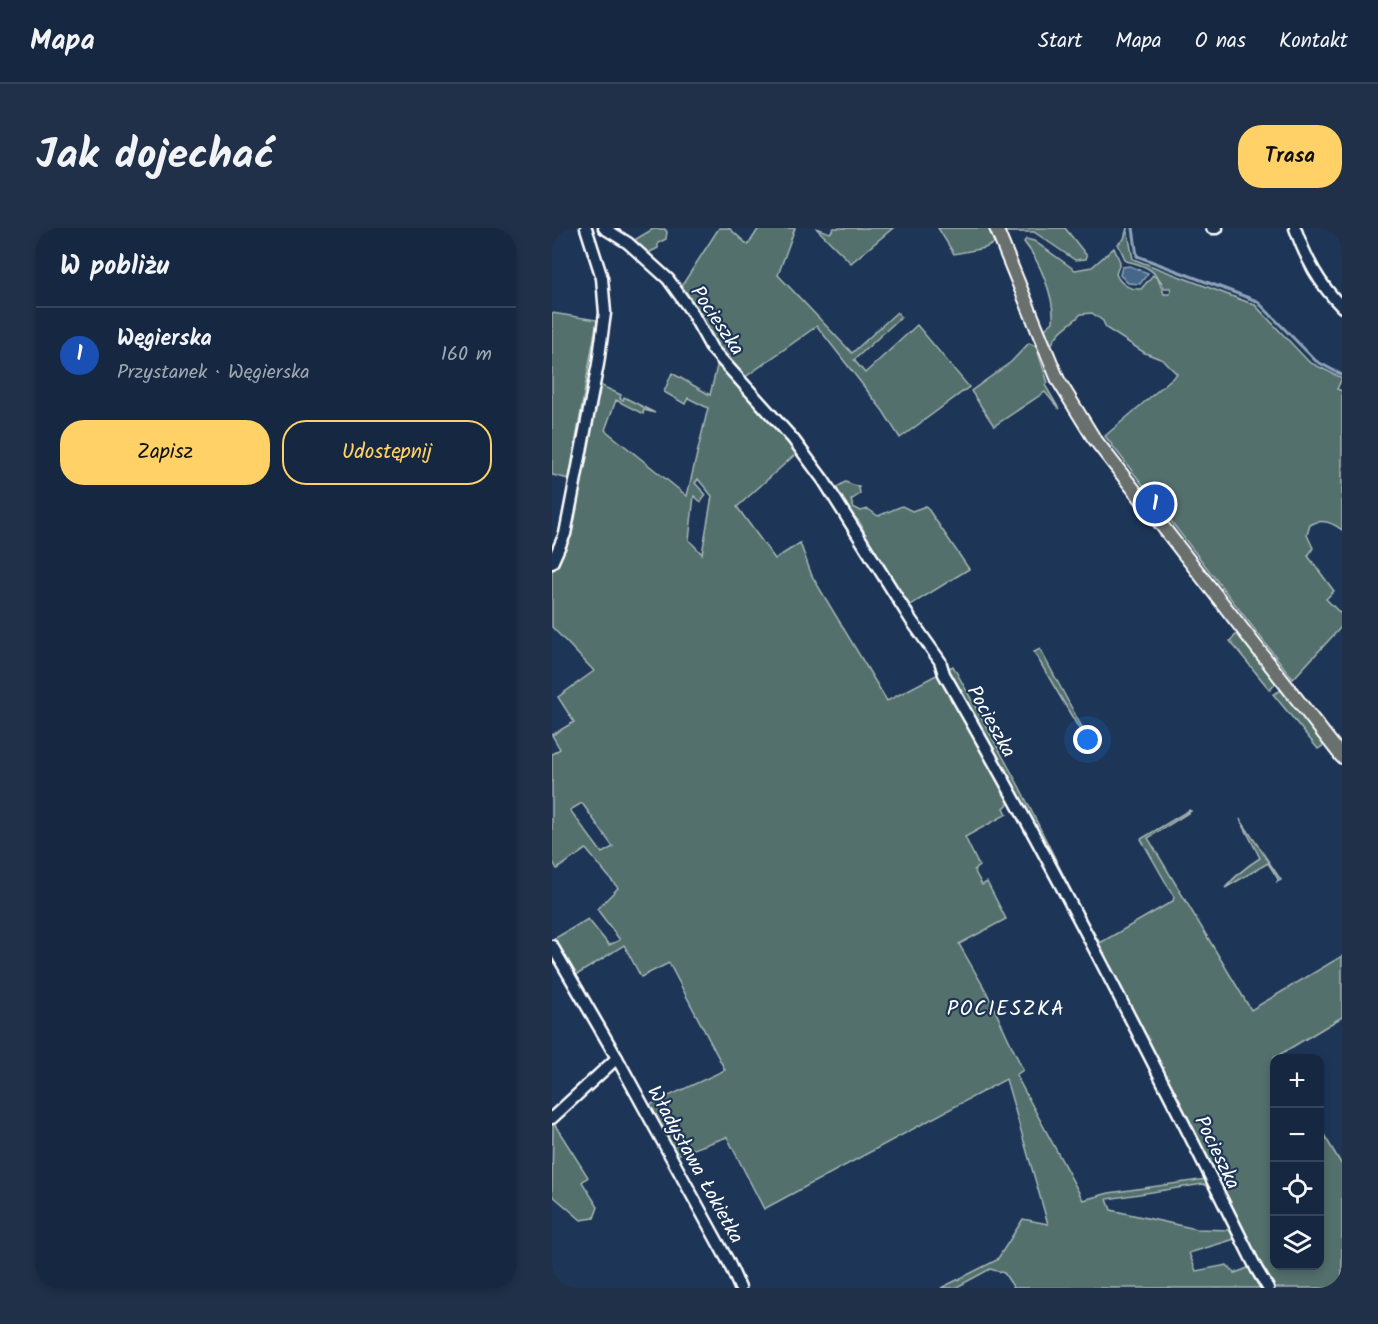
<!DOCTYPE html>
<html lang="pl">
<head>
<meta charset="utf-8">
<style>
	:root { --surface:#162841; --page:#1f3048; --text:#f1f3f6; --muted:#9ea6b1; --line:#35445a; --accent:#ffd166 }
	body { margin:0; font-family:Kalam,sans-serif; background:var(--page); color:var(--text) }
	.controls { position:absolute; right:18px; bottom:18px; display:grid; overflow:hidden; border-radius:12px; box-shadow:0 3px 9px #0003 }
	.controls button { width:54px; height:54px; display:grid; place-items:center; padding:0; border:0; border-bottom:2px solid var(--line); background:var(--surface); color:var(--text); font:30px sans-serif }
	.you { position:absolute; left:536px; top:512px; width:21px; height:21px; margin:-15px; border:4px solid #fff; border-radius:50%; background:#1a73e8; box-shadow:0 0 0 9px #1a73e833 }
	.badge { display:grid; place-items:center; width:39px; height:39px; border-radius:50%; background:var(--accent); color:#fff; font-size:20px; font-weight:700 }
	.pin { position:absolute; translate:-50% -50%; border:3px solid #fff; box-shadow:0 2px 6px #0006 }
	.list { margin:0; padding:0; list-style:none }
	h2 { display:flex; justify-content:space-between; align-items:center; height:78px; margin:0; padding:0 24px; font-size:26px }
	h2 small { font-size:20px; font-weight:400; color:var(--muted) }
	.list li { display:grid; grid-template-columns:39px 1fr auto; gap:18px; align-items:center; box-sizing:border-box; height:96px; padding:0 24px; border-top:2px solid var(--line) }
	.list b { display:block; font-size:22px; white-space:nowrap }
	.list p { margin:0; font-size:20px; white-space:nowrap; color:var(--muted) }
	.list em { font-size:20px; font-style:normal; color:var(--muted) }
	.actions { display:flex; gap:12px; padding:18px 24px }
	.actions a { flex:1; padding:14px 0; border:2px solid var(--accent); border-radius:24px; text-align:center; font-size:21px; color:var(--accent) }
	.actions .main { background:var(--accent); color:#111 }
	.icon { flex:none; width:33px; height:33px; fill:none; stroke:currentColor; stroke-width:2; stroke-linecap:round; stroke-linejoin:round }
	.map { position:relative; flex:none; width:790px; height:1060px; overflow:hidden; border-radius:24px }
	header { display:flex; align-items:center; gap:36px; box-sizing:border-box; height:84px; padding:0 30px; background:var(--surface); border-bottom:2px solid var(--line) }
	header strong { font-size:28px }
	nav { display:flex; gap:33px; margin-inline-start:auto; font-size:21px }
	.intro { display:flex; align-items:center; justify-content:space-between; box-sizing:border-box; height:144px; padding:0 36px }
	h1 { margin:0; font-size:42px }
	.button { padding:15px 27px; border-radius:24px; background:var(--accent); color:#111; font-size:21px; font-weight:700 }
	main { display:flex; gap:36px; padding:0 36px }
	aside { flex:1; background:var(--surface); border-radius:24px; box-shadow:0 3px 9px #0003 }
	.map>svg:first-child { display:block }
	.green { fill:#536f6c; stroke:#a9b7b6; stroke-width:1.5; fill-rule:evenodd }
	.water { fill:#44678a; stroke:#8fa4b9; stroke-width:1.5 }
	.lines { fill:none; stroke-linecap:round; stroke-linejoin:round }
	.stream { stroke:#8fa4b9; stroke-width:3 }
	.minor-casing { stroke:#fff; stroke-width:15 }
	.major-casing { stroke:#fff; stroke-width:16 }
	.minor { stroke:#1d3557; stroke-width:10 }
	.major { stroke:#6a706d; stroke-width:12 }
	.labels { text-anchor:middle; stroke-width:4.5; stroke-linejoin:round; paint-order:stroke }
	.street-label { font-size:20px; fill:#fff; stroke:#1d3557 }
	.neighbourhood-label { font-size:21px; letter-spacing:1.5px; fill:#fff; stroke:#1d3557 }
</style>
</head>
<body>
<header>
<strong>Mapa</strong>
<nav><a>Start</a><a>Mapa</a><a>O nas</a><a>Kontakt</a></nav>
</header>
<div class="intro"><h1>Jak dojechać</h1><a class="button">Trasa</a></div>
<main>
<aside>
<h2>W pobliżu<small></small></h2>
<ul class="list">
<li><span class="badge" style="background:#1a4fb4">1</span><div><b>Węgierska</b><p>Przystanek · Węgierska</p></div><em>160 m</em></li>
</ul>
<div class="actions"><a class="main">Zapisz</a><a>Udostępnij</a></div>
</aside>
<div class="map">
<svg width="790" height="1060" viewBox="0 0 790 1060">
	<rect width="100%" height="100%" fill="#1d3557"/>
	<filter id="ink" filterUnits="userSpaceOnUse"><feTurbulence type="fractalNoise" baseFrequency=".0167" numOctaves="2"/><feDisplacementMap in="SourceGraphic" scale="12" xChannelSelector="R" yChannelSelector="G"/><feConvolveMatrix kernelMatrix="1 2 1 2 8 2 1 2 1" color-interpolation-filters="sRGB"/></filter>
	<g filter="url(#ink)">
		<!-- green -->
		<g class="green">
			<path d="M 167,0 L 177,0 L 196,17 L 207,0 L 243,0 L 226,47 L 300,125 L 345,84 L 349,89 L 302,132 L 313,145 L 365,97 L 417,159 L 348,210 L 331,183 L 265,98 L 192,150 L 254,217 L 252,219 L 167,127 L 127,62 Z"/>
			<path d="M 264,0 L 278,5 L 282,0 L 341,0 L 299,35 Z"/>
			<path d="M 386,0 L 438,0 L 443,15 L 433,20 L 402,26 Z"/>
			<path d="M 454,0 L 513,0 L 535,28 L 534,31 L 523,32 L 482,4 L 455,4 Z"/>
			<path d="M 575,0 L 581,31 L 703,77 L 757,134 L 790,150 L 785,161 L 790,163 L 790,302 C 780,294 769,290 758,297 L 755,307 L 761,320 L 756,328 L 782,363 L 774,371 L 790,387 L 790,398 L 741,451 L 553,208 L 625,146 L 611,132 L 593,125 L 554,100 L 551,93 L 540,85 L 529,86 C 519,97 504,103 499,118 L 493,101 L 501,94 C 503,69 487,32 472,14 L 474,11 L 482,13 L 523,42 L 540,39 L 562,20 L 568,34 L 564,46 C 568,56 578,62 589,61 L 601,47 L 606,51 L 612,66 L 618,66 L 619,60 L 612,60 C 605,42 592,37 574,33 L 566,16 L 572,11 Z"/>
			<path d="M 101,1 L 113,1 L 115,4 L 114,11 L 106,15 L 106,20 L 98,24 L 98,29 L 82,15 L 84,11 Z"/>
			<path d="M 0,85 L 45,92 L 17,251 L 0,247 Z"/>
			<path d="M 477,115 L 484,118 L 496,155 L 493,157 L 507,181 L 493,164 L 442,198 L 419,163 L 459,134 Z"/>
			<path d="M 166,134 L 247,223 L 185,279 L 223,331 L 248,315 L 260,348 L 335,473 L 390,444 L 457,575 L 452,580 L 455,586 L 413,609 L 427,638 L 422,642 L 430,657 L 435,654 L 454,691 L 407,716 L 434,763 L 471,842 L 464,847 L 531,972 L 557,965 L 654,951 L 658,959 L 651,956 L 555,971 L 559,982 L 644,1001 L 680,1002 L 686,1010 L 637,1025 L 644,1043 L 675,1037 L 683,1045 L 701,1038 L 713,1060 L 462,1060 L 452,1045 L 438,1041 L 403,1060 L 389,1060 L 445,1032 L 471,991 L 496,996 L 454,851 L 212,981 L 175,909 L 122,928 L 95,878 L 173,842 L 117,735 L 89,749 L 72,717 L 23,748 L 0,712 L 36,691 L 57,717 L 68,712 L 45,681 L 66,660 L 34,621 L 5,641 L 0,632 L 0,526 L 8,521 L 0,507 L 22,494 L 6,469 L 42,443 L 0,399 L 0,343 L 35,211 L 38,211 L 46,156 L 69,167 L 68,171 L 71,172 L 72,169 L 103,185 L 92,182 L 91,186 L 64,172 L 53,202 L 135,268 L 156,180 L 136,170 L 133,176 L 112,164 L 120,145 L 158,167 ZM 146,251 L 160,268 L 150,326 L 137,312 L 142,268 L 149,274 L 154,267 L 143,255 ZM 30,575 L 61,619 L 50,625 L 18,582 Z"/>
			<path d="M 293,254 L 307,259 L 308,266 L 299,272 L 301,279 L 309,283 L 316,281 L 326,288 L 350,278 L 360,283 L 374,278 L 417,341 L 357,378 L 312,304 C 308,286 284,279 285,259 Z"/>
			<path d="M 686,405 L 724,455 L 718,462 L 678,413 Z"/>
			<path d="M 488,421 L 532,503 L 529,504 L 482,424 Z"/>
			<path d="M 401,438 L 468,560 L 528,680 L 548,715 L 621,673 L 622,669 L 589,611 L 637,582 L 639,583 L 596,610 L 699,782 L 790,728 L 790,789 L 722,830 L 722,1038 L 768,1038 L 768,900 L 790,937 L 790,1060 L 720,1060 L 677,980 L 657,931 L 395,441 Z"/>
			<path d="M 730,462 L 772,516 L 772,517 L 766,521 L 721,466 Z"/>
			<path d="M 688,591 L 729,652 L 725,654 L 726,651 L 716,635 L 673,660 C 684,647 695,638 708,630 Z"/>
			<path d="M 1,894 L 36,949 L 30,954 L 46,979 L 42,990 L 29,992 L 0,967 Z"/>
		</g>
		<!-- water -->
		<path class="water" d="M 578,38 L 596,45 L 588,56 L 576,55 L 568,47 L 570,39 Z"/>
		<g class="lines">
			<!-- stream -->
			<path class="stream" d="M 581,0 L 585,28 L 705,73 L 764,133 L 790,147"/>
			<!-- minor casing -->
			<g class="minor-casing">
				<g id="minor">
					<path d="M 52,0 L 76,15 L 116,51 L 139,83 L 160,121 L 241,211 L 272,253 L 359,392 L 388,433 L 392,446 C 504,640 605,841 705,1042 L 716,1060"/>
					<path d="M 660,0 L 665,0"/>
					<path d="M 743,0 C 754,31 767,56 790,79"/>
					<path d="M 0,335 L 13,306 L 46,136 L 53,85 L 50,50 L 34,0"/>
					<path d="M 0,718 L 65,830 L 176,1033 L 188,1060"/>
					<path d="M 0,890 L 65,830"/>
				</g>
			</g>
			<!-- major casing -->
			<g class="major-casing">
				<path id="major" d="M 444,0 L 506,152 L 541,209 L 790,529"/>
			</g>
			<!-- minor -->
			<use href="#minor" class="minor"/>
			<!-- major -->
			<use href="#major" class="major"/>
		</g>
	</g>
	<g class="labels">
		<!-- street labels -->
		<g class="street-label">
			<text transform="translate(166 92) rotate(56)" y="7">Pocieszka</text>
			<text transform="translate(440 493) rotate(61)" y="7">Pocieszka</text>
			<text transform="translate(666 924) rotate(64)" y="7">Pocieszka</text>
			<text transform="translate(144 936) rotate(61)" y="7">Władysława Łokietka</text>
		</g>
		<!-- neighbourhood labels -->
		<g class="neighbourhood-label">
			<text x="454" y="787">POCIESZKA</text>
		</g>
	</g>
</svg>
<div class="controls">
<button>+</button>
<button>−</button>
<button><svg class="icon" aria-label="locate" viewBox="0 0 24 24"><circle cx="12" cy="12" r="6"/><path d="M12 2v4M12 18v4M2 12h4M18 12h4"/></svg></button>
<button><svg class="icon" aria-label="layers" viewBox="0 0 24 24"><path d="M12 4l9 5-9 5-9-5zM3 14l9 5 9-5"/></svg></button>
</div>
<div class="you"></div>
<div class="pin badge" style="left:603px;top:276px;background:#1a4fb4">1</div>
</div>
</main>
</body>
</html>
